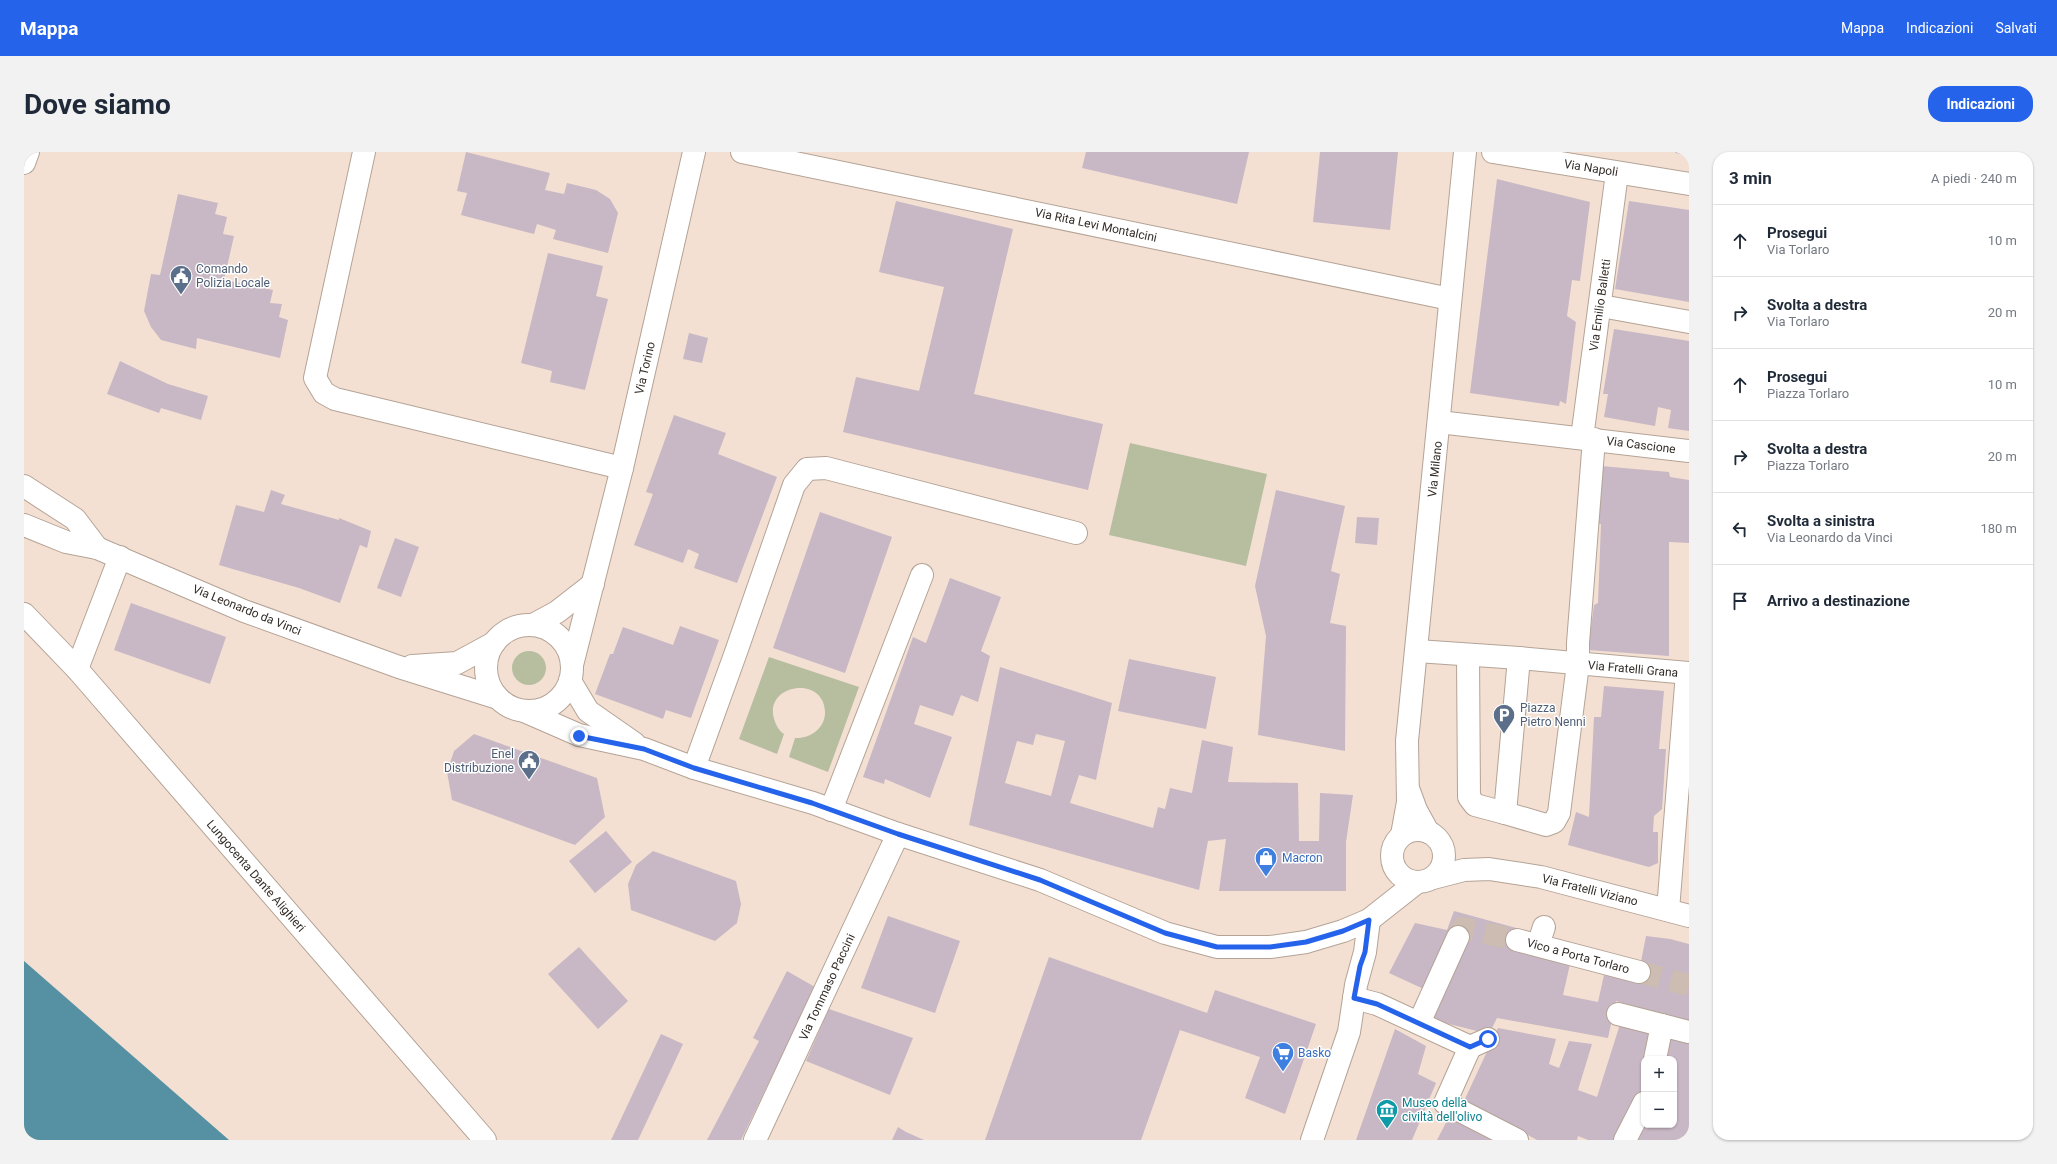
<!DOCTYPE html>
<html lang="it">
<head>
<meta charset="utf-8">
<style>
	:root { --surface:#fff; --page:#f2f2f3; --text:#1f2937; --muted:#747a83; --line:#e0e1e3; --accent:#2563eb }
	body { margin:0; font-family:Roboto,sans-serif; background:var(--page); color:var(--text) }
	.controls { position:absolute; right:12px; bottom:12px; display:grid; overflow:hidden; border-radius:8px; box-shadow:0 1px 3px #0004 }
	.controls button { width:36px; height:36px; display:grid; place-items:center; padding:0; border:0; border-bottom:1px solid var(--line); background:var(--surface); color:var(--text); font:20px sans-serif }
	.stop { position:absolute; width:12px; height:12px; margin:-9px; border:3px solid #2563eb; border-radius:50%; background:#fff }
	.stop.end { background:#2563eb; border-color:#fff; box-shadow:0 1px 4px #0008 }
	.list { margin:0; padding:0; list-style:none }
	h2 { display:flex; justify-content:space-between; align-items:center; height:52px; margin:0; padding:0 16px; font-size:17px }
	h2 small { font-size:13px; font-weight:400; color:var(--muted) }
	.list li { display:grid; grid-template-columns:26px 1fr auto; gap:12px; align-items:center; box-sizing:border-box; height:72px; padding:0 16px; border-top:1px solid var(--line) }
	.list b { display:block; font-size:15px; white-space:nowrap }
	.list p { margin:0; font-size:13px; white-space:nowrap; color:var(--muted) }
	.list em { font-size:13px; font-style:normal; color:var(--muted) }
	.icon { flex:none; width:22px; height:22px; fill:none; stroke:currentColor; stroke-width:2; stroke-linecap:round; stroke-linejoin:round }
	.map { position:relative; flex:none; width:1665px; height:988px; overflow:hidden; border-radius:16px }
	header { display:flex; align-items:center; gap:24px; box-sizing:border-box; height:56px; padding:0 20px; background:var(--accent); color:#fff }
	header strong { font-size:19px }
	nav { display:flex; gap:22px; margin-inline-start:auto; font-size:14px }
	.intro { display:flex; align-items:center; justify-content:space-between; box-sizing:border-box; height:96px; padding:0 24px }
	h1 { margin:0; font-size:28px }
	.button { padding:10px 18px; border-radius:16px; background:var(--accent); color:#fff; font-size:14px; font-weight:700 }
	main { display:flex; gap:24px; padding:0 24px }
	aside { flex:1; background:var(--surface); border-radius:16px; box-shadow:0 1px 3px #0004 }
	.map>svg:first-child { display:block }
	.green { fill:#b7be9f }
	.water { fill:#5591a2 }
	.building { fill:#c8b7c4; fill-rule:evenodd }
	.lines { fill:none; stroke-linecap:round; stroke-linejoin:round }
	.minor-tunnel { stroke:#cdbcb1; stroke-width:22; stroke-dasharray:22 11; stroke-linecap:butt }
	.minor-casing { stroke:#b4a396; stroke-width:24 }
	.major-casing { stroke:#b4a396; stroke-width:24 }
	.minor { stroke:#fff; stroke-width:22 }
	.major { stroke:#fff; stroke-width:22 }
	.route { stroke:#2563eb; stroke-width:5 }
	.labels { text-anchor:middle; stroke-width:3; stroke-linejoin:round; paint-order:stroke }
	.street-label { font-size:12px; fill:#332c27; stroke:#fff }
	.service-label { font-size:12px; fill:#4e5e75; stroke:#fff; text-anchor:start }
	.shop-label { font-size:12px; fill:#366cbe; stroke:#fff; text-anchor:start }
	.culture-label { font-size:12px; fill:#0d838f; stroke:#fff; text-anchor:start }
</style>
</head>
<body>
<header>
<strong>Mappa</strong>
<nav><a>Mappa</a><a>Indicazioni</a><a>Salvati</a></nav>
</header>
<div class="intro"><h1>Dove siamo</h1><a class="button">Indicazioni</a></div>
<main>
<div class="map">
<svg width="1665" height="988" viewBox="0 0 1665 988">
	<rect width="100%" height="100%" fill="#f3e0d3"/>
	<!-- green -->
	<g class="green">
		<path d="M 1106,291 L 1243,322 L 1222,414 L 1085,383 Z"/>
		<circle cx="505" cy="516" r="17"/>
		<path d="M 745,505 L 835,535 L 804,620 L 765,605 L 771,586 C 786,587 802,576 801,559 C 799,523 740,532 750,567 C 752,573 755,579 760,582 L 753,602 L 715,587 Z"/>
	</g>
	<!-- water -->
	<path class="water" d="M 0,809 L 205,988 L 0,988 Z"/>
	<!-- building -->
	<g class="building">
		<path d="M 442,0 L 526,21 L 521,38 L 540,42 L 543,31 L 572,38 L 586,47 L 594,61 L 584,101 L 529,87 L 532,78 L 513,72 L 510,82 L 437,63 L 443,41 L 433,39 Z"/>
		<path d="M 1062,0 L 1225,0 L 1213,52 L 1058,16 Z"/>
		<path d="M 1296,0 L 1374,0 L 1366,78 L 1289,70 Z"/>
		<path d="M 1651,0 L 1665,0 L 1665,3 L 1651,1 Z"/>
		<path d="M 1473,27 L 1566,50 L 1556,129 L 1548,128 L 1543,164 L 1552,170 L 1542,252 L 1536,249 L 1535,254 L 1446,241 Z"/>
		<path d="M 154,42 L 194,51 L 191,62 L 203,65 L 199,82 L 210,84 L 200,128 L 249,138 L 246,151 L 258,152 L 255,165 L 264,168 L 256,206 L 173,186 L 172,197 L 137,188 L 127,175 L 120,159 L 127,122 L 136,123 Z"/>
		<path d="M 872,49 L 989,77 L 950,242 L 1079,272 L 1064,338 L 819,280 L 832,225 L 895,239 L 920,135 L 855,120 Z"/>
		<path d="M 1605,49 L 1665,58 L 1665,150 L 1591,137 Z"/>
		<path d="M 524,101 L 579,114 L 572,144 L 584,147 L 561,238 L 526,230 L 528,219 L 497,211 Z"/>
		<path d="M 1590,177 L 1665,189 L 1665,279 L 1644,276 L 1647,258 L 1634,255 L 1631,274 L 1580,265 L 1584,242 L 1579,242 Z"/>
		<path d="M 665,181 L 684,186 L 678,211 L 659,207 Z"/>
		<path d="M 96,209 L 144,232 L 184,244 L 177,268 L 137,256 L 135,261 L 83,242 Z"/>
		<path d="M 650,263 L 702,281 L 694,302 L 753,325 L 713,431 L 670,416 L 675,402 L 664,397 L 659,411 L 610,393 L 629,342 L 622,340 Z"/>
		<path d="M 1577,314 L 1645,320 L 1646,325 L 1665,328 L 1665,391 L 1645,390 L 1645,504 L 1564,498 L 1570,453 L 1574,451 L 1577,372 L 1571,372 L 1573,335 L 1578,333 Z"/>
		<path d="M 247,338 L 261,343 L 257,352 L 315,368 L 315,366 L 347,379 L 343,396 L 336,393 L 316,451 L 275,436 L 195,413 L 212,353 L 240,360 Z"/>
		<path d="M 1252,338 L 1321,354 L 1307,419 L 1316,422 L 1306,471 L 1322,474 L 1321,599 L 1234,583 L 1242,484 L 1231,434 Z"/>
		<path d="M 796,360 L 868,385 L 821,521 L 749,496 Z"/>
		<path d="M 1333,365 L 1355,366 L 1353,393 L 1331,391 Z"/>
		<path d="M 371,386 L 395,395 L 377,445 L 353,436 Z"/>
		<path d="M 926,426 L 977,445 L 957,499 L 966,504 L 954,550 L 937,543 L 929,564 L 896,553 L 890,572 L 928,585 L 906,646 L 861,627 L 860,632 L 839,625 L 889,485 L 902,491 Z"/>
		<path d="M 107,451 L 202,485 L 186,532 L 90,498 Z"/>
		<path d="M 656,474 L 695,488 L 667,566 L 642,558 L 639,567 L 571,542 L 586,502 L 589,502 L 599,475 L 649,493 Z"/>
		<path d="M 1105,507 L 1192,525 L 1182,577 L 1094,559 Z"/>
		<path d="M 976,515 L 1088,551 L 1072,628 L 1055,623 L 1046,651 L 1129,676 L 1134,655 L 1141,657 L 1146,636 L 1168,641 L 1178,588 L 1209,595 L 1204,630 L 1274,631 L 1275,689 L 1295,689 L 1296,641 L 1329,643 L 1322,690 L 1322,739 L 1195,739 L 1202,687 L 1184,689 L 1175,738 L 945,673 ZM 1012,582 L 1041,589 L 1027,644 L 981,631 L 993,589 L 1009,593 Z"/>
		<path d="M 1580,534 L 1640,539 L 1635,597 L 1642,597 L 1638,657 L 1630,664 L 1629,680 L 1634,680 L 1634,711 L 1625,715 L 1544,693 L 1552,660 L 1565,665 L 1570,565 L 1577,565 Z"/>
		<path d="M 450,582 L 573,626 L 581,665 L 551,693 L 428,648 L 423,620 L 430,599 Z"/>
		<path d="M 582,679 L 608,710 L 571,741 L 545,709 Z"/>
		<path d="M 629,699 L 712,729 L 717,752 L 713,771 L 691,789 L 607,758 L 604,732 L 612,713 Z"/>
		<path d="M 1430,759 L 1496,777 L 1493,788 L 1546,812 L 1539,843 L 1574,850 L 1580,823 L 1597,826 L 1615,820 L 1622,784 L 1646,787 L 1665,792 L 1665,871 L 1592,849 L 1584,886 L 1473,866 L 1465,882 L 1405,867 L 1404,839 L 1365,821 L 1391,771 L 1423,778 Z"/>
		<path d="M 864,764 L 936,789 L 911,861 L 837,836 Z"/>
		<path d="M 555,795 L 604,849 L 574,877 L 524,822 Z"/>
		<path d="M 1025,805 L 1183,861 L 1191,838 L 1292,872 L 1261,962 L 1221,946 L 1236,905 L 1156,878 L 1117,988 L 961,988 Z"/>
		<path d="M 763,819 L 791,835 L 717,988 L 683,988 L 735,889 L 729,886 Z"/>
		<path d="M 805,857 L 889,886 L 866,943 L 782,909 Z"/>
		<path d="M 1597,869 L 1632,875 L 1626,907 L 1620,907 L 1620,937 L 1594,988 L 1564,988 L 1554,984 L 1553,988 L 1513,988 L 1440,949 L 1474,876 L 1532,887 L 1525,912 L 1535,916 L 1545,889 L 1568,892 L 1554,938 L 1573,945 Z"/>
		<path d="M 1371,877 L 1402,894 L 1394,922 L 1412,931 L 1388,988 L 1332,988 Z"/>
		<path d="M 1647,881 L 1665,885 L 1665,988 L 1609,988 L 1620,973 L 1650,973 L 1650,962 L 1653,960 L 1650,958 L 1650,907 L 1639,907 Z"/>
		<path d="M 637,882 L 659,892 L 614,988 L 587,988 Z"/>
		<path d="M 1426,963 L 1473,988 L 1413,988 Z"/>
		<path d="M 874,975 L 882,980 L 900,988 L 868,988 Z"/>
	</g>
	<g class="lines">
		<!-- minor-tunnel -->
		<g class="minor-tunnel">
			<path d="M 1434,785 L 1438,776 L 1493,788"/>
			<path d="M 1615,820 L 1665,833"/>
		</g>
		<!-- minor casing -->
		<g class="minor-casing">
			<g id="minor">
				<path d="M 340,0 L 291,226 L 300,241 L 311,247 L 598,316"/>
				<path d="M 718,0 L 1426,147"/>
				<path d="M 1469,0 L 1665,32"/>
				<path d="M 1577,154 L 1665,170"/>
				<path d="M 1415,270 L 1665,299"/>
				<path d="M 1558,286 L 1593,21"/>
				<path d="M 0,462 L 53,517 L 461,988"/>
				<path d="M 1393,499 L 1495,506 L 1665,521"/>
				<path d="M 1444,503 L 1445,645 L 1451,653 L 1481,661 L 1522,673 L 1530,670 L 1535,661 L 1554,512 L 1554,491 L 1570,287"/>
				<path d="M 53,517 L 96,405"/>
				<path d="M 670,616 L 712,500 L 770,333 L 783,317 L 802,316 L 1052,381"/>
				<path d="M 1385,639 L 1392,658 L 1404,680"/>
				<path d="M 807,658 L 898,423"/>
				<path d="M 1481,661 L 1495,506"/>
				<path d="M 1378,683 L 1384,650 L 1383,589 L 1441,0"/>
				<path d="M 1644,758 L 1663,521"/>
				<path d="M 1493,788 L 1615,820"/>
				<path d="M 1514,793 L 1520,775"/>
				<path d="M 1330,846 L 1353,852 L 1446,895 L 1421,951 L 1493,988"/>
				<path d="M 1594,862 L 1665,880"/>
				<path d="M 1395,871 L 1434,785"/>
				<path d="M 1446,895 L 1464,887"/>
				<path d="M 1631,907 L 1638,873"/>
				<path d="M 731,988 L 874,682"/>
				<path d="M 1288,988 L 1325,880 L 1332,833 L 1341,800 L 1345,768"/>
				<path d="M 1601,988 L 1620,951"/>
			</g>
		</g>
		<!-- major casing -->
		<g class="major-casing">
			<g id="major">
				<path d="M 0,11 L 4,0"/>
				<path d="M 0,334 L 51,367 L 73,396"/>
				<path d="M 0,373 L 42,390 L 73,396 L 220,459 L 375,515 L 474,546"/>
				<path d="M 509,473 L 533,460 L 569,432"/>
				<circle cx="505" cy="516" r="43"/>
				<path d="M 548,513 L 598,316 L 670,0"/>
				<path d="M 388,514 L 433,511 L 470,491"/>
				<path d="M 546,529 L 564,559 L 610,591"/>
				<path d="M 500,559 L 555,583 L 620,597 L 670,616 L 789,651 L 874,682 L 1016,728 L 1141,781 L 1193,795 L 1246,795 L 1282,790 L 1319,779 L 1345,768 L 1392,731"/>
				<circle cx="1394" cy="704" r="26"/>
				<path d="M 1409,726 L 1440,718 L 1465,717 L 1517,725 L 1665,764"/>
			</g>
		</g>
		<!-- minor -->
		<use href="#minor" class="minor"/>
		<!-- major -->
		<use href="#major" class="major"/>
	</g>
	<g class="lines">
		<!-- route -->
		<path class="route" d="M 555,584 L 620,597 L 670,616 L 788,651 L 874,682 L 1016,728 L 1141,781 L 1193,795 L 1246,795 L 1282,790 L 1319,779 L 1345,768 L 1341,800 L 1336,814 L 1330,846 L 1353,852 L 1446,895 L 1464,887"/>
	</g>
	<!-- icons -->
	<defs>
		<g id="civic-pin" transform="scale(1.15)"><path d="M0 17L-7.5 6A9.5 9.5 0 1 1 7.5 6Z" fill="#5c6f8a" stroke="#fff"/><path d="M-.6-6.5H3V-4.5H.6V-3L4-1V1h2V6H-6V1h2V-1L-.6-3ZM-1.2 2.5V6h2.4V2.5Z" fill="#fff"/></g>
		<g id="parking-pin" transform="scale(1.15)"><path d="M0 17L-7.5 6A9.5 9.5 0 1 1 7.5 6Z" fill="#5c6f8a" stroke="#fff"/><path d="M-3.5-5.5H1a3.5 3.5 0 0 1 0 7H-1V5.5H-3.5ZM-1-3.4V-.6H.8a1.4 1.4 0 0 0 0-2.8Z" fill="#fff"/></g>
		<g id="shop-pin" transform="scale(1.15)"><path d="M0 17L-7.5 6A9.5 9.5 0 1 1 7.5 6Z" fill="#3f7fe0" stroke="#fff"/><path d="M-5-2.5h2.3a2.7 3.5 0 0 1 5.4 0H5L5.5 6h-11ZM-1.5-2.5h3a1.5 2.3 0 0 0-3 0Z" fill="#fff"/></g>
		<g id="supermarket-pin" transform="scale(1.15)"><path d="M0 17L-7.5 6A9.5 9.5 0 1 1 7.5 6Z" fill="#3f7fe0" stroke="#fff"/><path d="M-6-5.5h2.5l.6 2H6L4.5 2H-2.5L-4.4-4H-6ZM-1.5 3.2a1.3 1.3 0 1 0 .1 0ZM3 3.2a1.3 1.3 0 1 0 .1 0Z" fill="#fff"/></g>
		<g id="museum-pin" transform="scale(1.15)"><path d="M0 17L-7.5 6A9.5 9.5 0 1 1 7.5 6Z" fill="#0f9aa8" stroke="#fff"/><path d="M0-6L6-3V-2H-6V-3ZM-5-1h2V3h-2ZM-1-1h2V3h-2ZM3-1h2V3H3ZM-6 4H6V6H-6Z" fill="#fff"/></g>
	</defs>
	<g fill-rule="evenodd">
		<use href="#civic-pin" x="157" y="124"/>
		<use href="#parking-pin" x="1480" y="563"/>
		<use href="#civic-pin" x="505" y="609"/>
		<use href="#shop-pin" x="1242" y="706"/>
		<use href="#supermarket-pin" x="1259" y="901"/>
		<use href="#museum-pin" x="1363" y="958"/>
	</g>
	<g class="labels">
		<!-- street labels -->
		<g class="street-label">
			<text transform="translate(1567 16) rotate(9)" y="4">Via Napoli</text>
			<text transform="translate(1072 73) rotate(12)" y="4">Via Rita Levi Montalcini</text>
			<text transform="translate(1576 153) rotate(-82)" y="4">Via Emilio Balletti</text>
			<text transform="translate(621 216) rotate(-77)" y="4">Via Torino</text>
			<text transform="translate(1617 293) rotate(7)" y="4">Via Cascione</text>
			<text transform="translate(1411 317) rotate(-84)" y="4">Via Milano</text>
			<text transform="translate(223 458) rotate(22)" y="4">Via Leonardo da Vinci</text>
			<text transform="translate(1609 517) rotate(5)" y="4">Via Fratelli Grana</text>
			<text transform="translate(232 724) rotate(49)" y="4">Lungocenta Dante Alighieri</text>
			<text transform="translate(1566 738) rotate(14)" y="4">Via Fratelli Viziano</text>
			<text transform="translate(1554 804) rotate(15)" y="4">Vico a Porta Torlaro</text>
			<text transform="translate(803 835) rotate(-65)" y="4">Via Tommaso Paccini</text>
		</g>
		<!-- service labels -->
		<g class="service-label">
			<text x="172" y="121">Comando<tspan x="172" dy="14">Polizia Locale</tspan></text>
			<text x="1496" y="560">Piazza<tspan x="1496" dy="14">Pietro Nenni</tspan></text>
			<text x="490" y="606" text-anchor="end">Enel<tspan x="490" dy="14">Distribuzione</tspan></text>
		</g>
		<!-- shop labels -->
		<g class="shop-label">
			<text x="1258" y="710">Macron</text>
			<text x="1274" y="905">Basko</text>
		</g>
		<!-- culture labels -->
		<g class="culture-label">
			<text x="1378" y="955">Museo della<tspan x="1378" dy="14">civiltà dell'olivo</tspan></text>
		</g>
	</g>
</svg>
<div class="controls">
<button>+</button>
<button>−</button>
</div>
<div class="stop" style="left:1464px;top:887px"></div>
<div class="stop end" style="left:555px;top:584px"></div>
</div>
<aside>
<h2>3 min<small>A piedi · 240 m</small></h2>
<ul class="list">
<li><svg class="icon" aria-label="ahead" viewBox="0 0 24 24"><path d="M12 20V5M6 11l6-6 6 6"/></svg><div><b>Prosegui</b><p>Via Torlaro</p></div><em>10 m</em></li>
<li><svg class="icon" aria-label="right" viewBox="0 0 24 24"><path d="M7 20v-9h11M14 6l5 5-5 5"/></svg><div><b>Svolta a destra</b><p>Via Torlaro</p></div><em>20 m</em></li>
<li><svg class="icon" aria-label="ahead" viewBox="0 0 24 24"><path d="M12 20V5M6 11l6-6 6 6"/></svg><div><b>Prosegui</b><p>Piazza Torlaro</p></div><em>10 m</em></li>
<li><svg class="icon" aria-label="right" viewBox="0 0 24 24"><path d="M7 20v-9h11M14 6l5 5-5 5"/></svg><div><b>Svolta a destra</b><p>Piazza Torlaro</p></div><em>20 m</em></li>
<li><svg class="icon" aria-label="left" viewBox="0 0 24 24"><path d="M17 20v-9H6M10 6l-5 5 5 5"/></svg><div><b>Svolta a sinistra</b><p>Via Leonardo da Vinci</p></div><em>180 m</em></li>
<li><svg class="icon" aria-label="arrive" viewBox="0 0 24 24"><path d="M6 21V4h12l-3 4 3 4H6"/></svg><div><b>Arrivo a destinazione</b></div></li>
</ul>
</aside>
</main>
</body>
</html>
